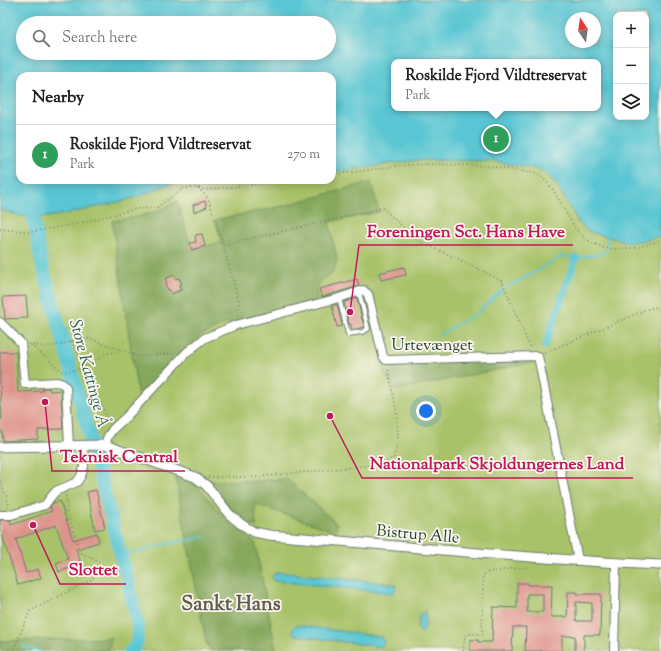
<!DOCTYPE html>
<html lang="en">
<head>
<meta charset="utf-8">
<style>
	:root { --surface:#fff; --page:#f6f6f6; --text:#202124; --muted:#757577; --line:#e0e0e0; --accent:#db2777 }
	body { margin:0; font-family:"Sorts Mill Goudy",serif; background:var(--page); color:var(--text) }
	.controls { position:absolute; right:12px; top:12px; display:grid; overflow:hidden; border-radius:8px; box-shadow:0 2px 10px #0003 }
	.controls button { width:36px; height:36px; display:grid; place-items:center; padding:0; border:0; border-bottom:1px solid var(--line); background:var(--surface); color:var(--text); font:20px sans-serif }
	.compass { position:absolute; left:565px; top:12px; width:36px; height:36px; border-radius:50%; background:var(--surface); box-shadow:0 2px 10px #0003; rotate:347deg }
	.you { position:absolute; left:426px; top:411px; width:14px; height:14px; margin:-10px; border:3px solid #fff; border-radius:50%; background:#1a73e8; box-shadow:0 0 0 6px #1a73e833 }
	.badge { display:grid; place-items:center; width:26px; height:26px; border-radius:50%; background:var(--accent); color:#fff; font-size:13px; font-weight:700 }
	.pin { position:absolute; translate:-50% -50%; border:2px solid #fff; box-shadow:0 1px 4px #0006 }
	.popup { position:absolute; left:391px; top:59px; width:210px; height:52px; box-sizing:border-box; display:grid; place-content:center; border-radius:8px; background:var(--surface); filter:drop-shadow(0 1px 3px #0005); font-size:13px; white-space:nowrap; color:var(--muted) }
	.popup b { font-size:15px; color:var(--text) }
	.popup::after { content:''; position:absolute; left:50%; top:100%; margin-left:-8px; border:8px solid transparent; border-top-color:var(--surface) }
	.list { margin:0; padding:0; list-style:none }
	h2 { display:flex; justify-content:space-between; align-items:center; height:52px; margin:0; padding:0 16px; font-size:17px }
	h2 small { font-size:13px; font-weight:400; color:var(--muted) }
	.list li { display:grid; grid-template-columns:26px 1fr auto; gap:12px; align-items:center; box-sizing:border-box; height:60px; padding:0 16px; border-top:1px solid var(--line) }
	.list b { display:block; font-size:15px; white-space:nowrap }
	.list p { margin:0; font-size:13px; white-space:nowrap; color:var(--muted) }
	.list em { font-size:13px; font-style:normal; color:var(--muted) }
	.icon { flex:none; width:22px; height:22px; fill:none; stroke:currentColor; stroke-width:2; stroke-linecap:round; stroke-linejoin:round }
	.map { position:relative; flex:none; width:661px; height:651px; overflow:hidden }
	.search { position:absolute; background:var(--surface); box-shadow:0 2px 10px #0003; left:16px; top:16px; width:320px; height:44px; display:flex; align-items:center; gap:10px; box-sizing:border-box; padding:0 14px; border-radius:22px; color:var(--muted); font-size:15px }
	.panel { position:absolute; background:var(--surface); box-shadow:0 2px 10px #0003; left:16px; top:72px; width:320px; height:112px; border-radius:12px }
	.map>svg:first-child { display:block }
	.green { fill:#a8c269; stroke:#64804e; fill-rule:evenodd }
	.forest { fill:#86a85d; stroke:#527248 }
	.water { fill:#5ac6d3; stroke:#3c8284; fill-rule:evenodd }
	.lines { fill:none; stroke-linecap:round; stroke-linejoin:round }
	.stream { stroke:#5ac6d3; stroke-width:2 }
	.canal { stroke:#5ac6d3; stroke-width:7 }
	.river { stroke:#5ac6d3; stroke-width:13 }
	.building { fill:#de948d; fill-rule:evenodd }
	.service-casing { stroke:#697b6d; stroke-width:6 }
	.minor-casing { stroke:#697b6d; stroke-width:10 }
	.tertiary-casing { stroke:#697b6d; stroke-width:11 }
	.path { stroke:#697b6d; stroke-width:1.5; stroke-dasharray:1 3; stroke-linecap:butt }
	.service { stroke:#fff; stroke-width:4 }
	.minor { stroke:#fff; stroke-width:8 }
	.tertiary { stroke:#fff; stroke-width:9 }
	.labels { text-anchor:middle; stroke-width:3.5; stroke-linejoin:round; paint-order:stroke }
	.street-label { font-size:16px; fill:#1f3d34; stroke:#fbf7ec }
	.water-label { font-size:17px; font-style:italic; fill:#2e5f5c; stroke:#fbf7ec }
	.district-label { font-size:20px; font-weight:bold; fill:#625b53; stroke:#fbf7ec }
	.leader { fill:none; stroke:#c2185b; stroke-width:1.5 }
	.callout-dot { fill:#c2185b; stroke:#fbf7ec; stroke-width:1.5 }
	.callout-label { font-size:17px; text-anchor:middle; font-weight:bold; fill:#c2185b; stroke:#fbf7ec; stroke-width:3.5; stroke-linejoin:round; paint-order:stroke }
</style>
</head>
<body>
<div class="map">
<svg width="661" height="651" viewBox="0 0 661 651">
	<rect width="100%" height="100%" fill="#fbf7ec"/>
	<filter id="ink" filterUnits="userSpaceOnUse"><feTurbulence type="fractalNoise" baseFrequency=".025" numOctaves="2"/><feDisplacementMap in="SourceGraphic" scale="8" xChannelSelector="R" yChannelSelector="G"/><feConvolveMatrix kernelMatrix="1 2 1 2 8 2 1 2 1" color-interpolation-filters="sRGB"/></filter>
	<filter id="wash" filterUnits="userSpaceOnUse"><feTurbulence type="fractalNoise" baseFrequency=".012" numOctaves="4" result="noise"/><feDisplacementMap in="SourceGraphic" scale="16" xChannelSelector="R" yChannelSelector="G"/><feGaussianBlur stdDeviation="0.9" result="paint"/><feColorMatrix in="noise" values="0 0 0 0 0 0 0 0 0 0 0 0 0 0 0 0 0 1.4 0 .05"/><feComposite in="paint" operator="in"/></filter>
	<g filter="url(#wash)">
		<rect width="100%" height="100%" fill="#f2edd7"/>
		<!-- green -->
		<path class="green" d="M 0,0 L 661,0 L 661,651 L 0,651 ZM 616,15 L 646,15 L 646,117 L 616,117 ZM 571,18 L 595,18 L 595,42 L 571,42 ZM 23,23 L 329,23 L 329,53 L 23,53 ZM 394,62 L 598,62 L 598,108 L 394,108 ZM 20,76 L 332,76 L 332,180 L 20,180 Z"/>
		<!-- forest -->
		<g class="forest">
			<path d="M 371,182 L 379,212 L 329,222 L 337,260 L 333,273 C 319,282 315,282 317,300 L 225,324 L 200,336 L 138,396 L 112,221 L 141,216 L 160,210 L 177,201 L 192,250 L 221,242 L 223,244 L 215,220 L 287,205 Z"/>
			<path d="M 533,358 L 536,362 L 395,390 L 383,371 L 381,362 Z"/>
			<path d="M 175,475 L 193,480 L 227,521 L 255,543 L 276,651 L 211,651 L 206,642 Z"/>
			<path d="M 287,479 L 337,524 L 336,532 L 255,504 L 256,527 L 234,513 L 207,481 L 255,481 Z"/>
			<path d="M 112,638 L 108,651 L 0,651 L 0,641 Z"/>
		</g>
		<!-- water -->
		<g class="water">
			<path d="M 0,0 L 661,0 L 661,236 L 642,241 L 629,242 L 589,232 L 579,223 L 557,185 L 548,175 L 538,169 L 494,161 L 419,160 L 332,172 L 332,76 L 20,76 L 20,180 L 179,180 L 151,192 L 123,201 L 66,214 L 33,219 L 0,210 ZM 616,15 L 646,15 L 646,117 L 616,117 ZM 571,18 L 595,18 L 595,42 L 571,42 ZM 23,23 L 329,23 L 329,53 L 23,53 ZM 394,62 L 598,62 L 598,108 L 394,108 Z"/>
			<path d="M 278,572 L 394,584 L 396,587 L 395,590 L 393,593 L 274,581 L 272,576 Z"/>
			<path d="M 425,611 L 425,627 L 423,632 L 420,632 L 418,629 L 419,616 Z"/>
			<path d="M 297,625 L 381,637 L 384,642 L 381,647 L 295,635 L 292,632 L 293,628 Z"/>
		</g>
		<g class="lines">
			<!-- stream -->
			<g class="stream">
				<path d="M 508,286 L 532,274 L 562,256 L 576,258 L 601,254 L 606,251 L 608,237"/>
				<path d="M 438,336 L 478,312 L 503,289"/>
				<path d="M 121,555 L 172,543 L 205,537"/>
				<path d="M 22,647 L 39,651"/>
			</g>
			<!-- canal -->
			<path class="canal" d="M 545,346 L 576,258"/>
			<!-- river -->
			<path class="river" d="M 33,219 L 37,237 L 41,261 L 95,456 L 131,594 L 138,627 L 137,642 L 133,649 L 130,651"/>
		</g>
		<g id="blocks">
			<!-- building -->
			<g class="building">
				<path d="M 205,201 L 207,207 L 194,212 L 193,205 Z"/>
				<path d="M 202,234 L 205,246 L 192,250 L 190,243 L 196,242 L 195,238 L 196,235 Z"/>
				<path d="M 404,267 L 406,275 L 381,280 L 379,273 Z"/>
				<path d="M 174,275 L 176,279 L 179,278 L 182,284 L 179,285 L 181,290 L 171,294 L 170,290 L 168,290 L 165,284 L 167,283 L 165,279 Z"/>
				<path d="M 357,279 L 359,286 L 322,297 L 319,289 Z"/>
				<path d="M 26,296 L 28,318 L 5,319 L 3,297 Z"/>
				<path d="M 357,298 L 364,327 L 352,330 L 351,324 L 349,324 L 344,302 Z"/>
				<path d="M 337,304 L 342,326 L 337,327 L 332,306 Z"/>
				<path d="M 0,352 L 16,352 L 18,392 L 43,391 L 43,388 L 49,388 L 50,391 L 61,390 L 63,429 L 38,430 L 38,439 L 3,441 L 2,431 L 0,431 L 0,419 L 2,419 L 0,384 Z"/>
				<path d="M 96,490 L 105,528 L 95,530 L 87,492 Z"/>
				<path d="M 60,501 L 73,540 L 97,533 L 99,542 L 76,549 L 81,564 L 59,572 L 56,563 L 68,559 L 56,525 L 16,539 L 26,573 L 38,569 L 41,578 L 18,585 L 0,529 L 0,520 L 10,520 L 11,525 L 52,511 L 50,507 L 53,503 Z"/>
				<path d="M 517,583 L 528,583 L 528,585 L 552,585 L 551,617 L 567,617 L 568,592 L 577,592 L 577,594 L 601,594 L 600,635 L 584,635 L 584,651 L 575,651 L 575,636 L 562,636 L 562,651 L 525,651 L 526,627 L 513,627 L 512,651 L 470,651 L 470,640 L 478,640 L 478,642 L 492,642 L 493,607 L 517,608 ZM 527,594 L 543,594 L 543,612 L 527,612 ZM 576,602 L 592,603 L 592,621 L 576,621 Z"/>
			</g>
		</g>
	</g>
	<g filter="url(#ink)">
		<use href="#blocks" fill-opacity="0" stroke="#697b6d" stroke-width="1"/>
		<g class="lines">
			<!-- service casing -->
			<g class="service-casing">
				<path id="service" d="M 339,298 L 348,334 L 362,332 L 368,329 L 359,292"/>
			</g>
			<!-- minor casing -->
			<g class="minor-casing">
				<g id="minor">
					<path d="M 0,322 L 21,343 L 25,384 L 57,382 L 63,384 L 66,387 L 69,446"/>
					<path d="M 105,445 L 108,436 L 113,429 L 127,416 L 187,352 L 205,338 L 236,325 L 339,298 L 363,290 L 368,294 L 383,356 L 386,360 L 538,356 L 578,560"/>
					<path d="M 0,515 L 11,515 L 45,505 L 50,498 L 56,491 L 77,482 L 81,476 L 84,467 L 83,446"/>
					<path d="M 614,651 L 616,563"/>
				</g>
			</g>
			<!-- tertiary casing -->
			<g class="tertiary-casing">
				<path id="tertiary" d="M 0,447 L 105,445 L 195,477 L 207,486 L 229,514 L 241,524 L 254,532 L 269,535 C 399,546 530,559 661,565"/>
			</g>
			<!-- path -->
			<g class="path">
				<path d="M 332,175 L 403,165 L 430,164 L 488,166 L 534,173 L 541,176 L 552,188 L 575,228 L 585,239 L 597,245 L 608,249 L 636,248 L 661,240"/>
				<path d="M 197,180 L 198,188 L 208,198 L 223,245 L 239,301 L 237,317"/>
				<path d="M 0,229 L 31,232 L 81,223 L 135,209 L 156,208 L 184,188 L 198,188 L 206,190 L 293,180"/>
				<path d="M 223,245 L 383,208 L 416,240 L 461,260 L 502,281 L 530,347 L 532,349"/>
				<path d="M 71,341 L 96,391 L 109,422"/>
				<path d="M 29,344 L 45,347 L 60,345 L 76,340 L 86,338 L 126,351 L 139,357 L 164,354 L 174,354"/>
				<path d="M 31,345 L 63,372 C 73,370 84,369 94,363 C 98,360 101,355 106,353 L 123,351"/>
				<path d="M 544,353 L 650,308 L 661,307"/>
				<path d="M 208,477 L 258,477 L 383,464 L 394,457 L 398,440 L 397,414 L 388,368"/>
				<path d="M 0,481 L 8,501 L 9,508"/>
				<path d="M 11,651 L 15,646 L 30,611 L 93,579 L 99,562 L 80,552 L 67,512 L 66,494"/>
				<path d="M 463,651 L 465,636 L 470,634 L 482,634 L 483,576 L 485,574 L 488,572 L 527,567 L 530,565"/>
			</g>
			<!-- service -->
			<use href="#service" class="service"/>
			<!-- minor -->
			<use href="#minor" class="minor"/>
			<!-- tertiary -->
			<use href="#tertiary" class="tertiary"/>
		</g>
	</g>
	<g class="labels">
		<!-- street labels -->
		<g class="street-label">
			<text x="432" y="350">Urtevænget</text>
			<text transform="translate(418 533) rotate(5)" y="6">Bistrup Alle</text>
		</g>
		<!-- water labels -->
		<g class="water-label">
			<text transform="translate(90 373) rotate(75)" y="6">Store Kattinge Å</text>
		</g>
		<!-- district labels -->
		<g class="district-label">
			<text x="231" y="610">Sankt Hans</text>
		</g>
	</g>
	<!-- callouts -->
	<path class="leader" d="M350 312L359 245H573M45 402L52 471H185M330 416L362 478H633M33 525L60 584H126"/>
	<g class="callout-dot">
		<circle cx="350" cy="312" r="4"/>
		<circle cx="45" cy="402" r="4"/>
		<circle cx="330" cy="416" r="4"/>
		<circle cx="33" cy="525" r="4"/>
	</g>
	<g class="callout-label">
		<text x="466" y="237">Foreningen Sct. Hans Have</text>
		<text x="119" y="462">Teknisk Central</text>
		<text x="497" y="469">Nationalpark Skjoldungernes Land</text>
		<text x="93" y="575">Slottet</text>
	</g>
</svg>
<div class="controls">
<button>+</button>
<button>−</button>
<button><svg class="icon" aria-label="layers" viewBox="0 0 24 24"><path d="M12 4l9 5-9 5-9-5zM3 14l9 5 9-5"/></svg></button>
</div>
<svg class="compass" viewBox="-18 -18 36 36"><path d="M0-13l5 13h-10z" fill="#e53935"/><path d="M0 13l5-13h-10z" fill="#757577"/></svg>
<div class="you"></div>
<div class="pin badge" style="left:496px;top:139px;background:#2e9e5b">1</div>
<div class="popup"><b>Roskilde Fjord Vildtreservat</b>Park</div>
<div class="search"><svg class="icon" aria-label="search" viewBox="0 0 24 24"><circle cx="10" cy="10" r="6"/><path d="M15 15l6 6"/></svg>Search here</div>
<section class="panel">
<h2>Nearby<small></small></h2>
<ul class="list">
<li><span class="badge" style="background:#2e9e5b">1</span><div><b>Roskilde Fjord Vildtreservat</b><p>Park</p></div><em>270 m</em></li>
</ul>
</section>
</div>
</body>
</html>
